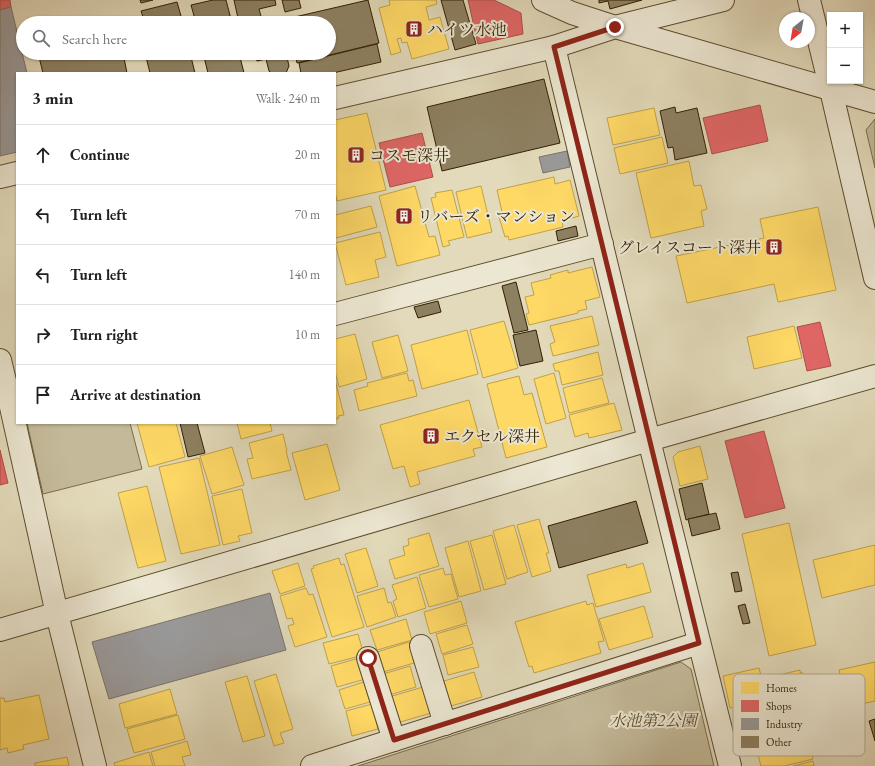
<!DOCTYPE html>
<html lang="en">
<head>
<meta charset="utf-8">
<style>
	:root { --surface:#fff; --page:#f2f2f2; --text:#202124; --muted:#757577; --line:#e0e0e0 }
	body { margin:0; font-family:"EB Garamond","Noto Serif JP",serif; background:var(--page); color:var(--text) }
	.controls { position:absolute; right:12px; top:12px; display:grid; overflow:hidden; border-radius:0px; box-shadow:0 1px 3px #0004 }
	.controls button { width:36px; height:36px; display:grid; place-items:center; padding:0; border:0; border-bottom:1px solid var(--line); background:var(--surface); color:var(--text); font:20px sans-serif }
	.compass { position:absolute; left:779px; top:12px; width:36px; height:36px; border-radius:50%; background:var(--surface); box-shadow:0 1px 3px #0004; rotate:211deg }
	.stop { position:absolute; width:12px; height:12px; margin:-9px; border:3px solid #8f2418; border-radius:50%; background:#fff }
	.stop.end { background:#8f2418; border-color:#fff; box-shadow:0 1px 4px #0008 }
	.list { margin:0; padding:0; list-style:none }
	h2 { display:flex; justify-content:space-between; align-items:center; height:52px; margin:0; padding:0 16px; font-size:17px }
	h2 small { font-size:13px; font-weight:400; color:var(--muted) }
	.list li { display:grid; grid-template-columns:26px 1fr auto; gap:12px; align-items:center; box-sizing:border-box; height:60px; padding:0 16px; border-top:1px solid var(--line) }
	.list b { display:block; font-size:15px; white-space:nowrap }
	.list em { font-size:13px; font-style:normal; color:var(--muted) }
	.icon { flex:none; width:22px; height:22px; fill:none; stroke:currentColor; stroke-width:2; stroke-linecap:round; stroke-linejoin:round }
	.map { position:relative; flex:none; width:875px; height:766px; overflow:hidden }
	.search { position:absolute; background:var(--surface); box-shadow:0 1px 3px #0004; left:16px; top:16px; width:320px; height:44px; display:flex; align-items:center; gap:10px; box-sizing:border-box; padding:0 14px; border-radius:22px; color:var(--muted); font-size:15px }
	.panel { position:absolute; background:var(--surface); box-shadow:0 1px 3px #0004; left:16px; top:72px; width:320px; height:352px; border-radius:0px }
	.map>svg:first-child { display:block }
	.green { fill:#c4ba9a; stroke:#7a6c4d }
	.homes { fill:#ffd966; stroke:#c1a147 }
	.shops { fill:#e06666; stroke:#ac5047 }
	.industry { fill:#999; stroke:#7a746b }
	.building { fill:#8d8061; stroke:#311e00 }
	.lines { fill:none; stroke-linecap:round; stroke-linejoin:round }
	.minor-casing { stroke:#5d4d2e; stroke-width:24 }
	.minor { stroke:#ece7d2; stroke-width:22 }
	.route { stroke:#8f2418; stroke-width:5 }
	.labels { text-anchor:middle; stroke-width:4; stroke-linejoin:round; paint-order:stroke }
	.poi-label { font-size:16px; fill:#311e00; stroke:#ece7d2; text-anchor:start }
	.park-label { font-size:16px; font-style:italic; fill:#5d4d2e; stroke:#ece7d2 }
	.key { fill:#ece7d2; stroke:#b4ab93; stroke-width:1 }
	.key-label { font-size:11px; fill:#311e00 }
</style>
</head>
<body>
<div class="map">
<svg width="875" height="766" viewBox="0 0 875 766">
	<rect width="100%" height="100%" fill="#e2daba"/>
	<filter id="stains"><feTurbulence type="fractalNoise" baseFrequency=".005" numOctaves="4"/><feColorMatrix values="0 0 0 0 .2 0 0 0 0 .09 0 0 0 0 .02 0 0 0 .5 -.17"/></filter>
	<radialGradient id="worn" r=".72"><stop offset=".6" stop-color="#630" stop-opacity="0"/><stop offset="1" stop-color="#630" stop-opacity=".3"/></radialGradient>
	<!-- green -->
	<g class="green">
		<path d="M 875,119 L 875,168 L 866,130 Z"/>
		<path d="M 27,423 L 130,423 L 142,469 L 43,494 Z"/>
		<path d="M 681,662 L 691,669 L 714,766 L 358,766 Z"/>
	</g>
	<!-- homes -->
	<g class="homes">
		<path d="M 389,0 L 436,0 L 437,4 L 426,7 L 429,20 L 440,17 L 449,49 L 412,59 L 407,42 L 402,43 L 401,38 L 397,39 L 401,52 L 391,55 L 379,8 L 390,5 Z"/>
		<path d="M 654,108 L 660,135 L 613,145 L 607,118 Z"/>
		<path d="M 367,113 L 386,190 L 337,201 L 335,192 L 335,120 Z"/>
		<path d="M 662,137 L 668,163 L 620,174 L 614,148 Z"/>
		<path d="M 689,161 L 694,186 L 701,185 L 707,209 L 701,211 L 704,226 L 651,238 L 636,173 Z"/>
		<path d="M 554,177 L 555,184 L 570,180 L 579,216 L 562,221 L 563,227 L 509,240 L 508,236 L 505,237 L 499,217 L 503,216 L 497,190 Z"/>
		<path d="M 415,186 L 429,237 L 435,236 L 440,255 L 397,266 L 379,196 Z"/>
		<path d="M 481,186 L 492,232 L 467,238 L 456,192 Z"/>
		<path d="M 452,190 L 464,237 L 448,241 L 450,245 L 443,247 L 431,198 L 436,197 L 435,193 Z"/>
		<path d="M 371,206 L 377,227 L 336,238 L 335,233 L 335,215 Z"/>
		<path d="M 818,207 L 836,290 L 778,302 L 774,284 L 687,303 L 676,256 L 764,238 L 760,219 Z"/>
		<path d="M 380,232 L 386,257 L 375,260 L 379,277 L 346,285 L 335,243 Z"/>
		<path d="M 592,267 L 600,297 L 585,301 L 587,309 L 578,311 L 578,313 L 529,325 L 526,314 L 529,313 L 525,297 L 534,295 L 531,283 L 551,278 L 550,275 L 568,270 L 568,273 Z"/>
		<path d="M 592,316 L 599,345 L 553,356 L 550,344 L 555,342 L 550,326 Z"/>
		<path d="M 504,321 L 518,368 L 483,378 L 470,330 Z"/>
		<path d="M 794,326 L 802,358 L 754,369 L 747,337 Z"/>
		<path d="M 467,330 L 478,374 L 422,389 L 411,345 Z"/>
		<path d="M 355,334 L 367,379 L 339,387 L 335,372 L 335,339 Z"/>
		<path d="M 398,335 L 408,371 L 382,378 L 372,342 Z"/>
		<path d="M 598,352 L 603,375 L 562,385 L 559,371 L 555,371 L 553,364 Z"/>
		<path d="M 407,373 L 409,381 L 413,380 L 417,396 L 359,411 L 354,390 L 368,386 L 367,383 Z"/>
		<path d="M 554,373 L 566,418 L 546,424 L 534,379 Z"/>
		<path d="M 519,376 L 524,395 L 532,393 L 547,447 L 506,458 L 487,384 Z"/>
		<path d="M 602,378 L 609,403 L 569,413 L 563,388 Z"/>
		<path d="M 335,380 L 344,415 L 338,416 L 339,418 L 335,419 Z"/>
		<path d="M 469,400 L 482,447 L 473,449 L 475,456 L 417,472 L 420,484 L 410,487 L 404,466 L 393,469 L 380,425 Z"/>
		<path d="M 614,403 L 622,430 L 589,438 L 588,433 L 575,437 L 569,415 Z"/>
		<path d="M 137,423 L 176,423 L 185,457 L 149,467 Z"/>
		<path d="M 237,423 L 270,423 L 272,431 L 241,439 Z"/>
		<path d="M 283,434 L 287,451 L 286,451 L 291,470 L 252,479 L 247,459 L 253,458 L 249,443 Z"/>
		<path d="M 327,444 L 340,490 L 305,500 L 292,453 Z"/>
		<path d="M 700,446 L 708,479 L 680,486 L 673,457 L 678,452 Z"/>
		<path d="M 232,447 L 244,485 L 212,494 L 200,456 Z"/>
		<path d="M 199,458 L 220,545 L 181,554 L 159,467 Z"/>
		<path d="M 147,486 L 166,561 L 138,568 L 118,493 Z"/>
		<path d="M 242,489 L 252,533 L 238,536 L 240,541 L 223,545 L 212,496 Z"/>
		<path d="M 539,519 L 549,553 L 546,553 L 551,571 L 532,577 L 517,525 Z"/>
		<path d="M 789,523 L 816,645 L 769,656 L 742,534 Z"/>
		<path d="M 514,525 L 528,572 L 507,579 L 493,531 Z"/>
		<path d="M 429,533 L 439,566 L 395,579 L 389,560 L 405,555 L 403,547 L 409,545 L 408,539 Z"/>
		<path d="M 492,535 L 506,584 L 484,590 L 470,541 Z"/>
		<path d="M 468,541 L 481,591 L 459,597 L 445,548 Z"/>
		<path d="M 875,545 L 875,585 L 822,598 L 813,560 Z"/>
		<path d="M 366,548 L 378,586 L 357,593 L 345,554 Z"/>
		<path d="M 339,558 L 341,565 L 344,564 L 364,627 L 332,637 L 311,569 L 314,568 L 313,566 Z"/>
		<path d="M 298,563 L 305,586 L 280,594 L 272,571 Z"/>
		<path d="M 643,563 L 651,592 L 596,607 L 587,575 L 626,564 L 627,568 Z"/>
		<path d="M 443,568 L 445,575 L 451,574 L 458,599 L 429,607 L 419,575 Z"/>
		<path d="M 417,577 L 426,608 L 398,617 L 393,601 L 397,599 L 392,585 Z"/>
		<path d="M 306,588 L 309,595 L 313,594 L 327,637 L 295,647 L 288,626 L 294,624 L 292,618 L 287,619 L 280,596 Z"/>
		<path d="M 384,588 L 388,603 L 391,602 L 396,617 L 367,627 L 357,596 Z"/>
		<path d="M 461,601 L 467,623 L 430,634 L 424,612 Z"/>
		<path d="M 586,601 L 587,605 L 593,603 L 604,641 L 598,642 L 601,653 L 534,673 L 532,666 L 529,667 L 515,622 Z"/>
		<path d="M 644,606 L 653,637 L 609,650 L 599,619 Z"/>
		<path d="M 406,619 L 412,640 L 377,650 L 370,630 Z"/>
		<path d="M 467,625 L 473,644 L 442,654 L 436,634 Z"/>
		<path d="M 358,634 L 364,655 L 329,664 L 323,643 Z"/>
		<path d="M 409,642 L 414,663 L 383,672 L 377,652 Z"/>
		<path d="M 473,647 L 479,667 L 448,675 L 443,655 Z"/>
		<path d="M 363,657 L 369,678 L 337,687 L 331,666 Z"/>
		<path d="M 875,662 L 875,701 L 848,707 L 839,670 Z"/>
		<path d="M 410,666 L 416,687 L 389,695 L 383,674 Z"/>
		<path d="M 759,668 L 767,699 L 730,708 L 723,676 Z"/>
		<path d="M 800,670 L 800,673 L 802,672 L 809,702 L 826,697 L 827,701 L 829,701 L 832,716 L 777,730 L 773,714 L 779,712 L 770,677 Z"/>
		<path d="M 474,672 L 482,697 L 451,706 L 444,681 Z"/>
		<path d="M 276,674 L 293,729 L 280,733 L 284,743 L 274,746 L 254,681 Z"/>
		<path d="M 247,676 L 265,736 L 243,742 L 225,682 Z"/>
		<path d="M 364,682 L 370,702 L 345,709 L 339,690 Z"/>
		<path d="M 423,687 L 431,713 L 397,723 L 389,697 Z"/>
		<path d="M 170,689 L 177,714 L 125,728 L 119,704 Z"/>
		<path d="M 39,695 L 49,739 L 23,745 L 24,749 L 8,753 L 7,748 L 0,750 L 0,698 L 4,698 L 5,702 Z"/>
		<path d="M 372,704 L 378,729 L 352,736 L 346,711 Z"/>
		<path d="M 178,715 L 185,739 L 134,753 L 127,729 Z"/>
		<path d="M 805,728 L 813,759 L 784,766 L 761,766 L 757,751 L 764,750 L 761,738 Z"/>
		<path d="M 187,741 L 191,755 L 182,757 L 185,766 L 155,766 L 151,752 Z"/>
		<path d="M 149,752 L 153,766 L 115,766 L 114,763 Z"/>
		<path d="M 67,757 L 69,766 L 35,766 L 35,763 Z"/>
		<path d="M 813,761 L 814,766 L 793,766 Z"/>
	</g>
	<!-- shops -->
	<g class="shops">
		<path d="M 0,0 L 10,0 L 11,7 L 0,10 Z"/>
		<path d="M 468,0 L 494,0 L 521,13 L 523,34 L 478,44 Z"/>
		<path d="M 760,105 L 768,141 L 712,154 L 703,118 Z"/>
		<path d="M 422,133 L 433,177 L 390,187 L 379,143 Z"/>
		<path d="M 820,322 L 831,366 L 807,371 L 797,327 Z"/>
		<path d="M 764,431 L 785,508 L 745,518 L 725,441 Z"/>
		<path d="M 0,450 L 8,483 L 0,485 Z"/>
	</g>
	<!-- industry -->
	<g class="industry">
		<path d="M 11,7 L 27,73 L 17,73 L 17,152 L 0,156 L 0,10 Z"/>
		<path d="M 567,151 L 570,167 L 543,173 L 539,157 Z"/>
		<path d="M 270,593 L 286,650 L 109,699 L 92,642 Z"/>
	</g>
	<!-- building -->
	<g class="building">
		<path d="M 140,0 L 153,0 L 141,3 Z"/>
		<path d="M 213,0 L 226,0 L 232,23 L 196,23 L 191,5 Z"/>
		<path d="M 234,0 L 275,0 L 276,5 L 259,9 L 263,23 L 239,23 Z"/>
		<path d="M 282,0 L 299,0 L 301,8 L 285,12 Z"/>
		<path d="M 368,0 L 379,43 L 297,63 L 295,53 L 329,53 L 329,23 L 287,23 L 286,19 Z"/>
		<path d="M 441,0 L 463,0 L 476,44 L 455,50 Z"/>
		<path d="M 599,0 L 642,0 L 610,9 L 608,1 L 599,3 Z"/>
		<path d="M 177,2 L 183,23 L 145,23 L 141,11 Z"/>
		<path d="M 377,44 L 381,62 L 333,73 L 301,73 L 299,63 Z"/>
		<path d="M 38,53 L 123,53 L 127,73 L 43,73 Z"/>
		<path d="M 145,53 L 190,53 L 195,73 L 150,73 Z"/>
		<path d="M 203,53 L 239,53 L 244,73 L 208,73 Z"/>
		<path d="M 254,53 L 286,53 L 289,66 L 286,73 L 271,73 L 269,71 L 266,59 L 257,61 Z"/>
		<path d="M 544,79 L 560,143 L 442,171 L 427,107 Z"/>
		<path d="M 675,107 L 676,113 L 697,108 L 707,153 L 675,160 L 673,147 L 668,148 L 660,111 Z"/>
		<path d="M 576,226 L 578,236 L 558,241 L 556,231 Z"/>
		<path d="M 516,282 L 528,330 L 514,333 L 502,286 Z"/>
		<path d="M 438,301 L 441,312 L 418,318 L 414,307 Z"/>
		<path d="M 536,330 L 543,361 L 520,366 L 513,335 Z"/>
		<path d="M 180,423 L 197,423 L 205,453 L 188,457 Z"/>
		<path d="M 702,483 L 709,514 L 686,520 L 679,489 Z"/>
		<path d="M 636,501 L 648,543 L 559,568 L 548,526 Z"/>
		<path d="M 716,513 L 720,529 L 692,536 L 688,519 Z"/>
		<path d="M 738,572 L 742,591 L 735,592 L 731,573 Z"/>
		<path d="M 745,604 L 750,623 L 743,624 L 738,606 Z"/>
		<path d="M 875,719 L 875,741 L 869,721 Z"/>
	</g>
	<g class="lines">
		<!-- minor casing -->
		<g class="minor-casing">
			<g id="minor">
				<path d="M 543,0 L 572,13 L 615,27 L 875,102"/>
				<path d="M 809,0 L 831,90 L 875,278"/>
				<path d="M 554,47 L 649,440 L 730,766"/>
				<path d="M 335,98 L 554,47 L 615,27 L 723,0"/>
				<path d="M 0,177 L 17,173"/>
				<path d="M 335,314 L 602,244"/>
				<path d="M 0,360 L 9,398 L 57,614 L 95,766"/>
				<path d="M 0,630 L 649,440 L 875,376"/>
				<path d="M 421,646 L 445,724"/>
				<path d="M 368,658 L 394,740"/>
				<path d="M 312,766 L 699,643"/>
			</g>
		</g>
		<!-- minor -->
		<use href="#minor" class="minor"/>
	</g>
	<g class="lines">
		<!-- route -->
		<path class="route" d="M 368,658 L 394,740 L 699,643 L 554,47 L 615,27"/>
	</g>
	<!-- icons -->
	<defs>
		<g id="building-square" transform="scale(0.9)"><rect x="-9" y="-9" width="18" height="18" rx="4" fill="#8f2418" stroke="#ece7d2"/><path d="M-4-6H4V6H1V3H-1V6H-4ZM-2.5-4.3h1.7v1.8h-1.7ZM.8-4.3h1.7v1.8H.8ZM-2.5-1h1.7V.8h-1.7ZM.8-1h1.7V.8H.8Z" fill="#fff"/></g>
	</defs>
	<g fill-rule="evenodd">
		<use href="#building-square" x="414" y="29"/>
		<use href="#building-square" x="356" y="155"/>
		<use href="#building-square" x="404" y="216"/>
		<use href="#building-square" x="774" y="247"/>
		<use href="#building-square" x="431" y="436"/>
	</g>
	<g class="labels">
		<!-- poi labels -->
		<g class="poi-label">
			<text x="427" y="35">ハイツ水池</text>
			<text x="369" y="161">コスモ深井</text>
			<text x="417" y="222">リバーズ・マンション</text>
			<text x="761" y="253" text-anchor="end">グレイスコート深井</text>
			<text x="444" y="442">エクセル深井</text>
		</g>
		<!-- park labels -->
		<g class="park-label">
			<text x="653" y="726">水池第2公園</text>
		</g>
	</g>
	<!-- legend -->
	<rect x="733" y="674" width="132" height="82" rx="6" class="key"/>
	<rect x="741" y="682" width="18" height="12" fill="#ffd966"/>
	<rect x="741" y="700" width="18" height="12" fill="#e06666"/>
	<rect x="741" y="718" width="18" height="12" fill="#999"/>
	<rect x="741" y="736" width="18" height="12" fill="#8d8061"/>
	<g class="key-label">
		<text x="766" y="692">Homes</text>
		<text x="766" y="710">Shops</text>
		<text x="766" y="728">Industry</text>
		<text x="766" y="746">Other</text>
	</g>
	<rect width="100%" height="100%" filter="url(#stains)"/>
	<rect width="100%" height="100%" fill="url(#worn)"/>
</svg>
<div class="controls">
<button>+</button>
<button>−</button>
</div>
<svg class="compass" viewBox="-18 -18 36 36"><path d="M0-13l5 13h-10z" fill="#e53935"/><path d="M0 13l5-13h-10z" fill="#757577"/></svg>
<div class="stop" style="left:368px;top:658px"></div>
<div class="stop end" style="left:615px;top:27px"></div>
<div class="search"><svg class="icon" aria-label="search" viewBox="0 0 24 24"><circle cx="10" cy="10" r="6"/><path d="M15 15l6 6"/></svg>Search here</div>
<section class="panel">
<h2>3 min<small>Walk · 240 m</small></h2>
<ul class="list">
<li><svg class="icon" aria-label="ahead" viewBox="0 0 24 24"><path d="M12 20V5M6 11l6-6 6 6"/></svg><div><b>Continue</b></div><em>20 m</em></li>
<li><svg class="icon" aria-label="left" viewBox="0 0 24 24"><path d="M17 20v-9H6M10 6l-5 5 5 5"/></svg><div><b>Turn left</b></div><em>70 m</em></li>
<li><svg class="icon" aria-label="left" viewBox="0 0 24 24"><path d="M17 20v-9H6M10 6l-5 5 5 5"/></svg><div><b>Turn left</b></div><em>140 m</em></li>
<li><svg class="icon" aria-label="right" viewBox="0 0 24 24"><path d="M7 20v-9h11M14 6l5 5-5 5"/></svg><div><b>Turn right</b></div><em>10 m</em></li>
<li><svg class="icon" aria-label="arrive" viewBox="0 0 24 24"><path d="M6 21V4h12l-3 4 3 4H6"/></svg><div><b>Arrive at destination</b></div></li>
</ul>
</section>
</div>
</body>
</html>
